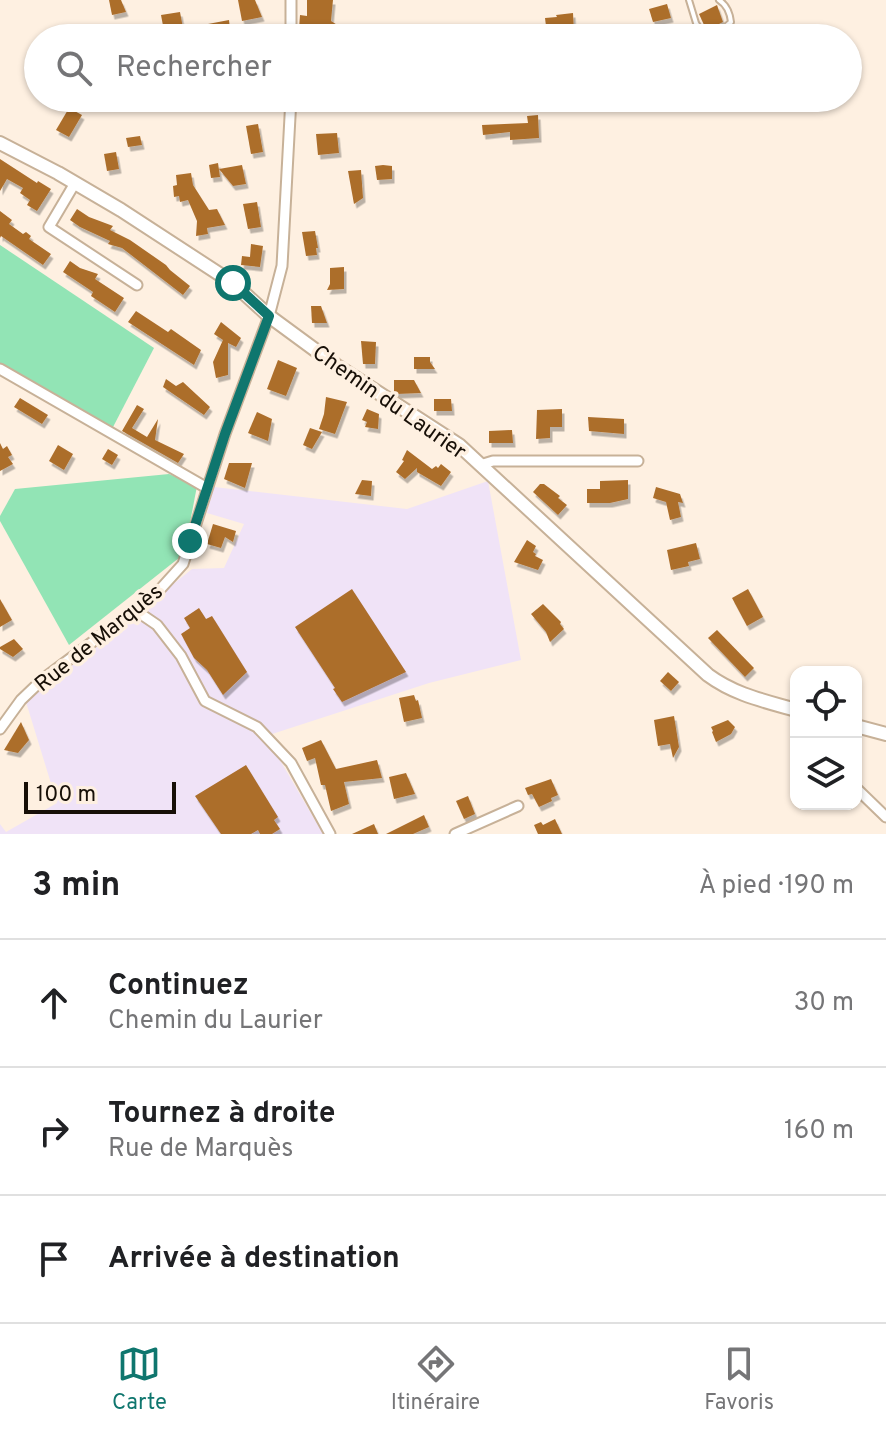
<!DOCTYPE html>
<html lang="fr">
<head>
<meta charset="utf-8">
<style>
	:root { --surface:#fff; --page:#f2f2f2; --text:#202124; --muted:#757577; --line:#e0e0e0; --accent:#0f766e }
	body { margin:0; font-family:Overpass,sans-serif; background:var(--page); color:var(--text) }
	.controls { position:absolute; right:24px; bottom:24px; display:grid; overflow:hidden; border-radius:16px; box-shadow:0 2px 6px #0004 }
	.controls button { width:72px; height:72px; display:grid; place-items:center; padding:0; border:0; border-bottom:2px solid var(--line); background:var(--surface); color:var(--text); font:40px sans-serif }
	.scale { position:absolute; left:24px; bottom:20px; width:152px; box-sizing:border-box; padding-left:8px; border:4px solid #170f07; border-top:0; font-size:22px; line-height:28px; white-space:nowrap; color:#170f07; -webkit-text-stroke:6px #fef0e1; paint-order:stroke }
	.stop { position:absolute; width:24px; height:24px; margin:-18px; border:6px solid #0f766e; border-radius:50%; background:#fff }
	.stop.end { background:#0f766e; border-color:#fff; box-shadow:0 2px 8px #0008 }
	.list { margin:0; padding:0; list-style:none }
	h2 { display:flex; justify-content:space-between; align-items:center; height:104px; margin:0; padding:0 32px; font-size:34px }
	h2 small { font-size:26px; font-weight:400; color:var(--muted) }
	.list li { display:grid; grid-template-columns:52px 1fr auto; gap:24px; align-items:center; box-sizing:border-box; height:128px; padding:0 32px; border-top:2px solid var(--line) }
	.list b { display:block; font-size:30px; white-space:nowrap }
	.list p { margin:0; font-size:26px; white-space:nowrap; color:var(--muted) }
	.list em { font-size:26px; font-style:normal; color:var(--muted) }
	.icon { flex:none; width:44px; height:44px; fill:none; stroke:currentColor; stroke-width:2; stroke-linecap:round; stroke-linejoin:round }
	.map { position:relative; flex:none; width:886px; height:834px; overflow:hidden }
	.search { position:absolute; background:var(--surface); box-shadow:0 2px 6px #0004; left:24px; right:24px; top:24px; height:88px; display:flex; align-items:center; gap:20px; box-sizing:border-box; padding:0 28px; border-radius:44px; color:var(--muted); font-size:30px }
	.sheet { height:488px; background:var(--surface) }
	nav { display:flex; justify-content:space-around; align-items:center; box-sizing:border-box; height:112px; border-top:2px solid var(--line); background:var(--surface); font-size:22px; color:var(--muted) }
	nav a { display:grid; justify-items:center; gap:4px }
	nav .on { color:var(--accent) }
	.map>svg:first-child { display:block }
	.commercial { fill:#f0e3f7 }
	.green { fill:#92e4b5 }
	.building { fill:#ac6e2c; filter:url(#shadow) }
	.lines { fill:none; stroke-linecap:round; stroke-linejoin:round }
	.lane-casing { stroke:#c7b198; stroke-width:8 }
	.street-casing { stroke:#c7b198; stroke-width:13 }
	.secondary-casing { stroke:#c7b198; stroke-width:16 }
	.lane { stroke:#fff; stroke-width:4 }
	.street { stroke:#fff; stroke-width:9 }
	.secondary { stroke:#fff; stroke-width:12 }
	.route { stroke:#0f766e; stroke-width:10 }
	.labels { text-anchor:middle; stroke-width:7; stroke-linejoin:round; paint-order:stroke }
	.street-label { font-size:22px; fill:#170f07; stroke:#fef0e1 }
</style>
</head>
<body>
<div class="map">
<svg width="886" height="834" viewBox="0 0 886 834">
	<defs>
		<filter id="shadow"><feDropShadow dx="2.5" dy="4.5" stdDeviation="0" flood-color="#0004"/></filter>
	</defs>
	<rect width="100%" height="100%" fill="#fef0e1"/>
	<!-- commercial -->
	<path class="commercial" d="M 488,481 L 521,660 L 429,683 L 266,736 L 323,834 L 0,834 L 0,824 L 6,832 L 57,803 L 26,702 L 192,569 L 224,568 L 244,524 L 207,513 L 214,487 L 407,509 Z"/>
	<!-- green -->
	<g class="green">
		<path d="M 0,245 L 154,348 L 112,429 L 0,364 Z"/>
		<path d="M 169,474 L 197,486 L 184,554 L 69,645 L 0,521 L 0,516 L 15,489 Z"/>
	</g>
	<!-- building -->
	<g class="building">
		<path d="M 109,0 L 121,0 L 126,12 L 112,15 Z"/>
		<path d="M 238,0 L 255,0 L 262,17 L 242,21 Z"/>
		<path d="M 307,0 L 333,0 L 331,21 L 358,38 L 334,38 L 329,32 L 299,29 L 300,15 L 307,16 Z"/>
		<path d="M 667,4 L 671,18 L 653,22 L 649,9 Z"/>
		<path d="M 717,5 L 723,22 L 713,27 L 705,27 L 699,14 Z"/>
		<path d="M 180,12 L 183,28 L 164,31 L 161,15 Z"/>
		<path d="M 573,13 L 574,32 L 547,34 L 545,18 L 557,17 L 556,15 Z"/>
		<path d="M 229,20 L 230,29 L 224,30 L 225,38 L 210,38 L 208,24 Z"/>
		<path d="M 744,27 L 745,38 L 711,38 L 726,32 Z"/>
		<path d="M 69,108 L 82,115 L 69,137 L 56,130 Z"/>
		<path d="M 538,115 L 539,138 L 510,140 L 510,132 L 483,135 L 482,125 L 528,123 L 527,116 Z"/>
		<path d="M 258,124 L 263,152 L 251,154 L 246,126 Z"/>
		<path d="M 337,133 L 339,153 L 318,155 L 316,134 Z"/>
		<path d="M 140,136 L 142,145 L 128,147 L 126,138 Z"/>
		<path d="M 116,152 L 119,169 L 107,171 L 104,154 Z"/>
		<path d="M 0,159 L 37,183 L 38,181 L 51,189 L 37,211 L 27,205 L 30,200 L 20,193 L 23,188 L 7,179 L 0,191 Z"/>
		<path d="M 218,163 L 220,177 L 211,178 L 209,165 Z"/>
		<path d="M 242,165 L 246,184 L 233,186 L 219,169 Z"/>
		<path d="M 383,165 L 392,166 L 392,179 L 377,180 L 375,166 Z"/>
		<path d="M 361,170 L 363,198 L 354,204 L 348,171 Z"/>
		<path d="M 191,173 L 193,185 L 209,210 L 217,209 L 225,225 L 207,228 L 208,234 L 196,236 L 197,221 L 188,200 L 180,202 L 179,196 L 174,197 L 173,186 L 177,185 L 176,175 Z"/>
		<path d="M 257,202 L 261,227 L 248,229 L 243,204 Z"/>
		<path d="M 77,209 L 89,217 L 113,226 L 110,230 L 130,240 L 166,265 L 170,270 L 190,286 L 183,295 L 122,248 L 108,244 L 110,241 L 80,227 L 70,220 Z"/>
		<path d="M 0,211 L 12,220 L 9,224 L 23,234 L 26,232 L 31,236 L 29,239 L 51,254 L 43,265 L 1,236 L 0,238 Z"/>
		<path d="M 315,231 L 318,248 L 316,248 L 317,255 L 306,256 L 302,232 Z"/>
		<path d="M 251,244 L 263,246 L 260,267 L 241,265 L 242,256 L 250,257 Z"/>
		<path d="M 70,261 L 80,268 L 98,274 L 95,279 L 124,298 L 115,312 L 91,296 L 93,292 L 63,272 Z"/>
		<path d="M 344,267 L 344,289 L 327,290 L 330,284 L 330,268 Z"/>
		<path d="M 311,306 L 321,306 L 327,323 L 312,323 Z"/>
		<path d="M 136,311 L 168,332 L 171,329 L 201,350 L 194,365 L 128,322 Z"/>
		<path d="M 221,322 L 241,338 L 236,347 L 228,343 L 228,375 L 216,378 L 213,362 L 223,340 L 214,334 Z"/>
		<path d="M 361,341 L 376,342 L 375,364 L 363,364 Z"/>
		<path d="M 414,357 L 430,357 L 430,362 L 435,369 L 414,369 Z"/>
		<path d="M 278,360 L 297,368 L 286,396 L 267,389 Z"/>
		<path d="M 166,379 L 176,386 L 183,382 L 210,407 L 204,415 L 163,387 Z"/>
		<path d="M 394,380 L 414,380 L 421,393 L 396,394 L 394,392 Z"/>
		<path d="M 326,397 L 347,402 L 335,434 L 319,429 L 324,414 Z"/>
		<path d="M 20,398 L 48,415 L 42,424 L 14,407 Z"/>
		<path d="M 434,399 L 451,399 L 452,411 L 434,411 Z"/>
		<path d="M 137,405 L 144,409 L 132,428 L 147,437 L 158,419 L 155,440 L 184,454 L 178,463 L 122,431 Z"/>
		<path d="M 367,409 L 379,414 L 378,429 L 365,427 L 367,422 L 362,420 Z"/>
		<path d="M 562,409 L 562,427 L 550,427 L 550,438 L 536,439 L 537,410 Z"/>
		<path d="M 257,412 L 272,419 L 268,441 L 248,433 Z"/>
		<path d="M 588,417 L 624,419 L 624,434 L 589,431 Z"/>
		<path d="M 310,428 L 322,432 L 312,449 L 303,445 Z"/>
		<path d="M 512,430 L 513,443 L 489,443 L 489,431 Z"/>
		<path d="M 0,443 L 3,449 L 7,446 L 12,455 L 8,457 L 13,464 L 0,471 Z"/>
		<path d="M 58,445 L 73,454 L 64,470 L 49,461 Z"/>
		<path d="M 108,449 L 118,455 L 112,465 L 102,459 Z"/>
		<path d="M 407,450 L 432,469 L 436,466 L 438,468 L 441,464 L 451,472 L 441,486 L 417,472 L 417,468 L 405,479 L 396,472 L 404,461 L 402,460 Z"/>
		<path d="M 229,463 L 252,463 L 245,488 L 224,479 Z"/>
		<path d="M 362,480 L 372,481 L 371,496 L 355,494 Z"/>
		<path d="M 628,480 L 628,499 L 610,503 L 587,503 L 587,489 L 600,489 L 600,481 Z"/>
		<path d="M 540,484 L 544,484 L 560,496 L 558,498 L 567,505 L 558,515 L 533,492 Z"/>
		<path d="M 656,487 L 680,494 L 683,503 L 678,502 L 681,517 L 670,520 L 666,502 L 653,498 Z"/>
		<path d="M 213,524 L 236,531 L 233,542 L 225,537 L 221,548 L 207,544 Z"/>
		<path d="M 527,540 L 536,546 L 533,552 L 536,554 L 535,556 L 543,560 L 538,570 L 514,562 Z"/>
		<path d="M 696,543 L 700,559 L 688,562 L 689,566 L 671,570 L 667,550 Z"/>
		<path d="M 352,589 L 406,672 L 342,702 L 333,689 L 335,688 L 295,627 Z"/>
		<path d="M 748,589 L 763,617 L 747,626 L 732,598 Z"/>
		<path d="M 0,599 L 12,620 L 0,627 Z"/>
		<path d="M 543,604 L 561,622 L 560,624 L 564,629 L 550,642 L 546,632 L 531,614 Z"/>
		<path d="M 199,608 L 206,619 L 212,616 L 247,672 L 223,695 L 207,670 L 194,658 L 181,634 L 190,628 L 184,618 Z"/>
		<path d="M 717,630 L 754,668 L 745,677 L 708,638 Z"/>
		<path d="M 14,639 L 23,649 L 13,657 L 0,649 L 0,647 Z"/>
		<path d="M 668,672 L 679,682 L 671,691 L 660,681 Z"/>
		<path d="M 414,695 L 416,701 L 418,700 L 422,718 L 404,722 L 399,698 Z"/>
		<path d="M 674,716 L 679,747 L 673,758 L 670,744 L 658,746 L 654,720 Z"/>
		<path d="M 728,720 L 735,727 L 731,734 L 716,742 L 712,732 L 713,731 L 711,727 Z"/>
		<path d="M 21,722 L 29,740 L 18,753 L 4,750 Z"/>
		<path d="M 321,740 L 336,769 L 377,760 L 382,778 L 344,782 L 349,804 L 331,811 L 325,785 L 321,785 L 315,758 L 307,761 L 302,748 Z"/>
		<path d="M 246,765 L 278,817 L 274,820 L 280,829 L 272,834 L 260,834 L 258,830 L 251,834 L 221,834 L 195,796 Z"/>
		<path d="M 406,773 L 415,794 L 394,799 L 389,777 Z"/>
		<path d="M 551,779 L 558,795 L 551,798 L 552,801 L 539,807 L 532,794 L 528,795 L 525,788 Z"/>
		<path d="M 468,796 L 475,814 L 464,819 L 456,801 Z"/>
		<path d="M 424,815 L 429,827 L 413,834 L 386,834 Z"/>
		<path d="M 555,819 L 562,834 L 538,834 L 534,825 L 541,822 L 543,825 Z"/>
		<path d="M 374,824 L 378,834 L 352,834 Z"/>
	</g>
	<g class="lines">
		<!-- lane casing -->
		<g class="lane-casing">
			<path id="lane" d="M 689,0 L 696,23 L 702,32 C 713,35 723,30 731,22 C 730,13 727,5 719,0"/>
		</g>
		<!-- street casing -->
		<g class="street-casing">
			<g id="street">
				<path d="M 291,38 L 291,0"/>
				<path d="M 75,183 L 49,227 L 137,285"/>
				<path d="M 0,369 L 207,488"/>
				<path d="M 480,465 L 493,461 L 638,461"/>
				<path d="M 135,610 L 157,625 L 181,656 L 205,701 L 257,727 L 291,763 L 330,834"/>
				<path d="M 0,729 L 21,700 L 43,679 L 155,595 L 183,564 L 225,434 L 269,316 L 282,266 L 291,98"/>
				<path d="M 856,788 L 886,817"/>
				<path d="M 455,834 L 518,806"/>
			</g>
		</g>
		<!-- secondary casing -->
		<g class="secondary-casing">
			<g id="secondary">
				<path d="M 0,143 L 58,173 L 121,210 L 233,283 L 269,316 L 337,366 L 459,445 L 708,675 C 735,695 765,701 796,710"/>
				<path d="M 856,726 L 886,734"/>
			</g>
		</g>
		<!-- lane -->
		<use href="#lane" class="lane"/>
		<!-- street -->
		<use href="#street" class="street"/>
		<!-- secondary -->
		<use href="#secondary" class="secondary"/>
	</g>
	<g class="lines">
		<!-- route -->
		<path class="route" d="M 190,541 L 225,434 L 269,316 L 233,283"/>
	</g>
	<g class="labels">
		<!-- street labels -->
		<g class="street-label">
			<text transform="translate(390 401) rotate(35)" y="8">Chemin du Laurier</text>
			<text transform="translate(98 637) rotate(-39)" y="8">Rue de Marquès</text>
		</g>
	</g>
</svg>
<div class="controls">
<button><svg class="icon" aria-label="locate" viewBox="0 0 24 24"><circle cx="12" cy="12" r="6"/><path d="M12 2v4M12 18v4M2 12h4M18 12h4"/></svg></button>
<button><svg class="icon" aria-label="layers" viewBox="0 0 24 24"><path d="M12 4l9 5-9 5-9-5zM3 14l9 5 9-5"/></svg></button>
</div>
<div class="scale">100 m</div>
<div class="stop" style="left:233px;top:283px"></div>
<div class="stop end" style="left:190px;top:541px"></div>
<div class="search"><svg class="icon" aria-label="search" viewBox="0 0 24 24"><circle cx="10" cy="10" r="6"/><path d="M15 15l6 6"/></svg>Rechercher</div>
</div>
<section class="sheet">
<h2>3 min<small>À pied · 190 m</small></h2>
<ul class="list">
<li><svg class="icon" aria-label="ahead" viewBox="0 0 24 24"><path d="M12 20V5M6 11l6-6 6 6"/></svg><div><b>Continuez</b><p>Chemin du Laurier</p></div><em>30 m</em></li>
<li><svg class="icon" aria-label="right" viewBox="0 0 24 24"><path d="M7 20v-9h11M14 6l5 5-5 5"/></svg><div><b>Tournez à droite</b><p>Rue de Marquès</p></div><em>160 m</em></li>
<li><svg class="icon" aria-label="arrive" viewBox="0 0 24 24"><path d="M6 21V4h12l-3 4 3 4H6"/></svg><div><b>Arrivée à destination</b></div></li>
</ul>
</section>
<nav>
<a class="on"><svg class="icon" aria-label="map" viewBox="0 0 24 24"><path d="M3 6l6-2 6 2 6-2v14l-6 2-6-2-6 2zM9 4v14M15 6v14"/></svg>Carte</a>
<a><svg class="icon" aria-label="directions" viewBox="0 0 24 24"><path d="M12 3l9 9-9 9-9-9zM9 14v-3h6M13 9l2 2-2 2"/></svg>Itinéraire</a>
<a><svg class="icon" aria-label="saved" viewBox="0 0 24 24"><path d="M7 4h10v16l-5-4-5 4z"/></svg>Favoris</a>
</nav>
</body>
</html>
